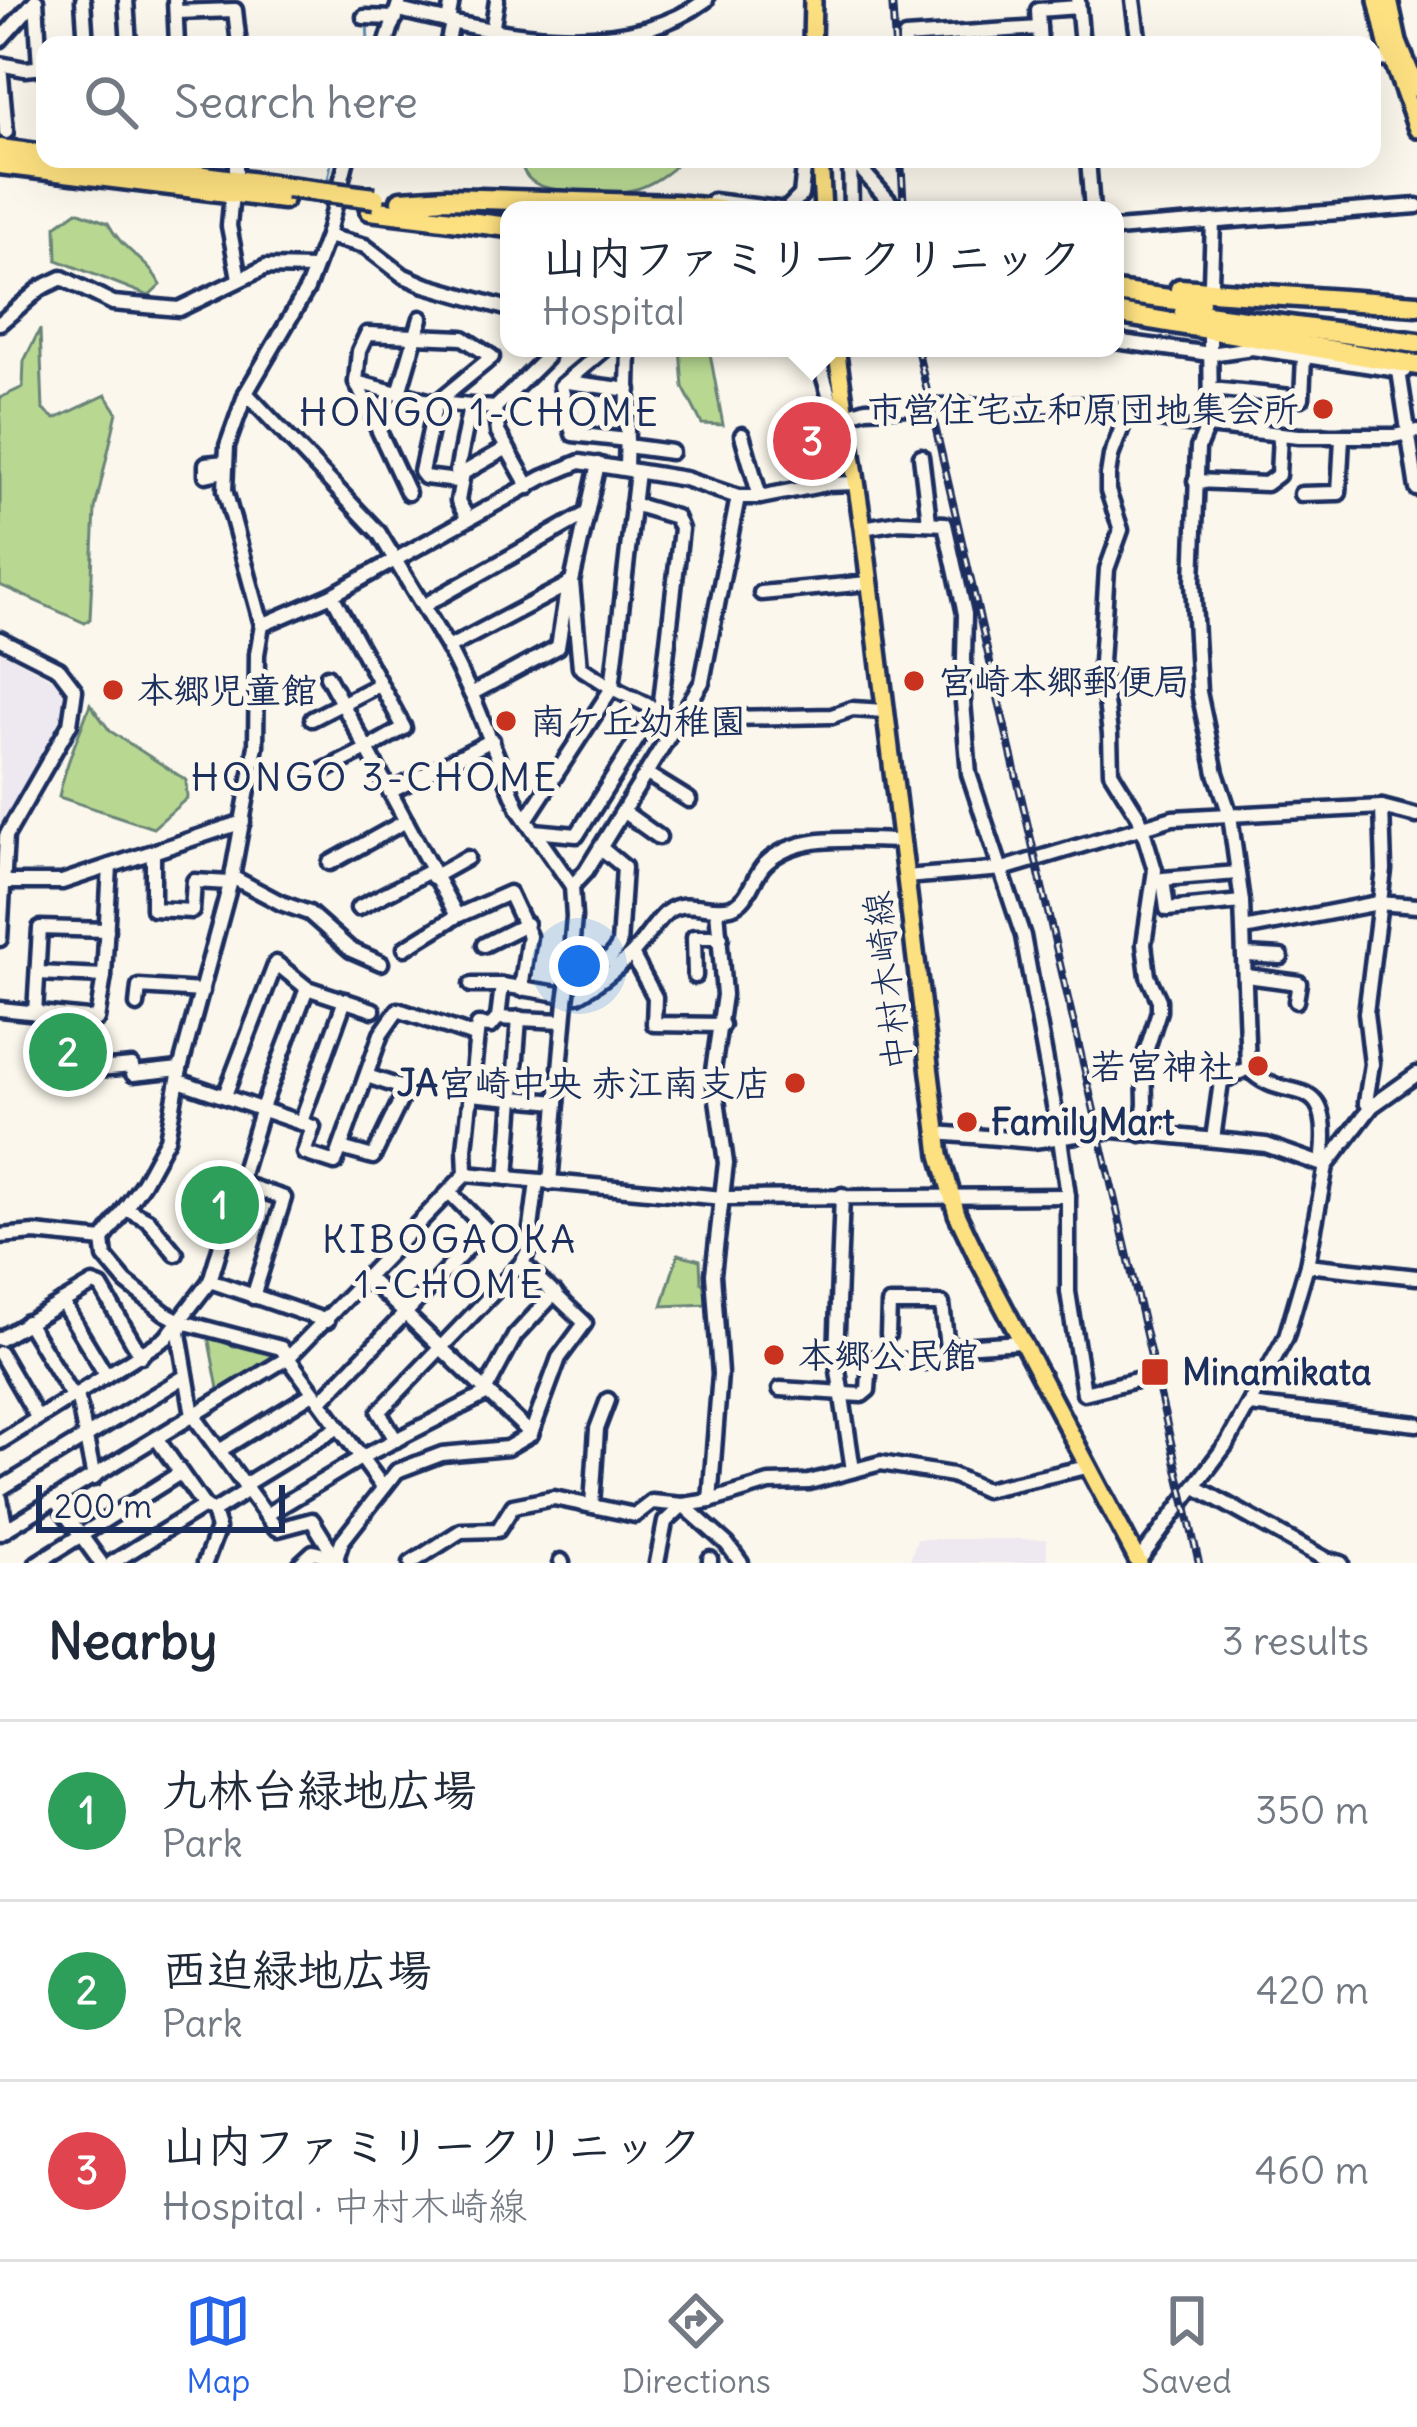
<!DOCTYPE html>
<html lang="en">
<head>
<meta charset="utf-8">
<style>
	:root { --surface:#fff; --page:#f2f2f3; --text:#1f2937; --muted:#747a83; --line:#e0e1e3; --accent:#2563eb }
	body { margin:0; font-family:Delius,"Klee One",sans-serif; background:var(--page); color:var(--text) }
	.scale { position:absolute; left:36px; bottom:30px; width:249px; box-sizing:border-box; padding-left:12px; border:6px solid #1b2f5e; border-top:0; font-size:33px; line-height:42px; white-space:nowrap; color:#1b2f5e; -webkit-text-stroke:9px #fbf7ec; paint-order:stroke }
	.you { position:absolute; left:579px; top:966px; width:42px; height:42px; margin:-30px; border:9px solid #fff; border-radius:50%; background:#1a73e8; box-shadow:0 0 0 18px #1a73e833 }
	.badge { display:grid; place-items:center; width:78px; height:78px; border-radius:50%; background:var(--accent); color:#fff; font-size:39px; font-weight:700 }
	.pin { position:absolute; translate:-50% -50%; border:6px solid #fff; box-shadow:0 3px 12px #0006 }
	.popup { position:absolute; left:500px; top:201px; width:624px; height:156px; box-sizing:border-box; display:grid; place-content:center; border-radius:24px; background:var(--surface); filter:drop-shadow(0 3px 9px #0005); font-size:39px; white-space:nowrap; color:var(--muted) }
	.popup b { font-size:45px; color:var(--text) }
	.popup::after { content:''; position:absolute; left:50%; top:100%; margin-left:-24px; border:24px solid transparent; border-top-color:var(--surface) }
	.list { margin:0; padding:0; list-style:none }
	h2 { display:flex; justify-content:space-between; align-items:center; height:156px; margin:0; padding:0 48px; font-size:51px }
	h2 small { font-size:39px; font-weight:400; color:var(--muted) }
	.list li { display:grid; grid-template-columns:78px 1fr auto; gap:36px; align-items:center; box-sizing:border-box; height:180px; padding:0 48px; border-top:3px solid var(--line) }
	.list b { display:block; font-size:45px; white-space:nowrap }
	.list p { margin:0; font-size:39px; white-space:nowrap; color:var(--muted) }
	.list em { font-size:39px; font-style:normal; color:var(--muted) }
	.icon { flex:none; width:66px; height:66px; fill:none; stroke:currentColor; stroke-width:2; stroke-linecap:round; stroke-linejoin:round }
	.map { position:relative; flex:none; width:1417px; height:1563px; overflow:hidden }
	.search { position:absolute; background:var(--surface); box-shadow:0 12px 48px #0002; left:36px; right:36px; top:36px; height:132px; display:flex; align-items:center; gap:30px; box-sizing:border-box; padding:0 42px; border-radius:24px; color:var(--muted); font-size:45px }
	.sheet { height:696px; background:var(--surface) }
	nav { display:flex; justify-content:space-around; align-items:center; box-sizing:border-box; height:168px; border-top:3px solid var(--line); background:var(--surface); font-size:33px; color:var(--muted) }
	nav a { display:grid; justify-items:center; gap:6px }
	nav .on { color:var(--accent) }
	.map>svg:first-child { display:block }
	.built { fill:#eee9f0 }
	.green { fill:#b8d892; stroke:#6a8478; stroke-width:3 }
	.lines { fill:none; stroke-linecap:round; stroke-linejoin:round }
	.stream { stroke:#6490b9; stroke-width:3 }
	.minor-casing { stroke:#1b2f5e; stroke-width:21 }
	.major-casing { stroke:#1b2f5e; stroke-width:24 }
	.highway-casing { stroke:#1b2f5e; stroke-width:27 }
	.minor { stroke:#fbf7ec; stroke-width:12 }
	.major { stroke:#fde080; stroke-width:15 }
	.highway { stroke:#fde080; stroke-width:18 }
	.rail-casing { stroke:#1b2f5e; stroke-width:8 }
	.rail { stroke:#fbf7ec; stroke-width:3; stroke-dasharray:9; stroke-linecap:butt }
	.minor-bridge-casing { stroke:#1b2f5e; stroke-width:21; stroke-linecap:butt }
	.highway-bridge-casing { stroke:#1b2f5e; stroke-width:27; stroke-linecap:butt }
	.minor-bridge { stroke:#fbf7ec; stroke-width:12 }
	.highway-bridge { stroke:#fde080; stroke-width:18 }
	.poi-dot { fill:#c8321e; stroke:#fbf7ec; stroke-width:4.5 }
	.labels { text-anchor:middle; stroke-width:10; stroke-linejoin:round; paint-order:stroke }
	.poi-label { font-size:36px; font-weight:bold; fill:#1b2f5e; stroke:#fbf7ec; text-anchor:start }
	.street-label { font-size:36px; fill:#1b2f5e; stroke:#fbf7ec }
	.neighbourhood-label { font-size:39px; letter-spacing:3px; fill:#1b2f5e; stroke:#fbf7ec }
</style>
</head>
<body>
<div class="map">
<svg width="1417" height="1563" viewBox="0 0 1417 1563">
	<rect width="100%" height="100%" fill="#fbf7ec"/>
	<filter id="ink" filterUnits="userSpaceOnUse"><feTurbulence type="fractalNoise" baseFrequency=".00833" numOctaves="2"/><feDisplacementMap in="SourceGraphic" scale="24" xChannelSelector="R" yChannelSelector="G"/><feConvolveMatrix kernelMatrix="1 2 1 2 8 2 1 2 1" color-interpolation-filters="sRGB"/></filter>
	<g filter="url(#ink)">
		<!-- built -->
		<g class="built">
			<path d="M 0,651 L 63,685 L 68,718 L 3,828 L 0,844 Z"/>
			<path d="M 917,1539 L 1047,1539 L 1047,1563 L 909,1563 Z"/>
		</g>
		<!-- green -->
		<g class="green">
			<path d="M 520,159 L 681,159 C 672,172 648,187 632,190 C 610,195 554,194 535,183 C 526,178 521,168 520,159 Z"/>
			<path d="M 77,211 L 108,223 C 122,251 146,258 161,285 L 149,296 L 57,260 L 56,226 Z"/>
			<path d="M 40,329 L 43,410 L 55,419 L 106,395 L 117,412 L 95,509 L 90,619 L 85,623 L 0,585 L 0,398 L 23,387 L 24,361 Z"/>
			<path d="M 680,348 L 709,348 L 723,425 L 702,424 L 683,387 Z"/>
			<path d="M 90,704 L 110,731 L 186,780 L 187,798 L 153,828 L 59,797 C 65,764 79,736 90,704 Z"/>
			<path d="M 678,1254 L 700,1260 L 701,1282 L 709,1291 L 709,1304 L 662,1306 Z"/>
			<path d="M 208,1336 L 233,1346 L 268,1348 L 283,1358 L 219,1394 Z"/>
		</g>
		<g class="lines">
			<!-- stream -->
			<g class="stream">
				<path d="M 367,19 L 368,45"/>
				<path d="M 328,179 L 332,159"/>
				<path d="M 1220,229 L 1386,215"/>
				<path d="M 1115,238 L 1211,230"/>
			</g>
			<!-- minor casing -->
			<g class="minor-casing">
				<g id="minor">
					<path d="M 36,0 L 40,67"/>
					<path d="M 83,0 L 86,45"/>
					<path d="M 126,0 L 129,45"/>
					<path d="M 175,0 L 177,45"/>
					<path d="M 1133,0 L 1139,45"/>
					<path d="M 1078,1 L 1082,45"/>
					<path d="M 399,10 C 494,33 621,63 706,0"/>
					<path d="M 176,12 L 235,10 L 239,45"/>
					<path d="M 364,17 L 396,18"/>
					<path d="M 448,22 L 452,0"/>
					<path d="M 1039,28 L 1038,10 L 1078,7"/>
					<path d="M 492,32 L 497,0"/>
					<path d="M 0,40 L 35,1"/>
					<path d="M 386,45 L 400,0"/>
					<path d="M 447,45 L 452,23"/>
					<path d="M 905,45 L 905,37 L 1039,28 L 1040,45"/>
					<path d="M 1372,61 L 1392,58"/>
					<path d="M 0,64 L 25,69 L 44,67"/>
					<path d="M 0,65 L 6,132"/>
					<path d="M 236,159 L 236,180"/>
					<path d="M 347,159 L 327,236 L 307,289 L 246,393 L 227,446 L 225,490 L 262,625 L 257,654 L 256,746 L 232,877 L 180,1069 L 167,1139 L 143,1183 L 103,1240 L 105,1257 L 126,1282 L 165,1313 L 182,1322 L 281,1348 L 382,1486"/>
					<path d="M 850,159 L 851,210"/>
					<path d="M 852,159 L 897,210"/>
					<path d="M 1088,159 L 1092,210"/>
					<path d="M 232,193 L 229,226 L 239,278"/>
					<path d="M 713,201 L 786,210 L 801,195 L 805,159"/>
					<path d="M 1115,229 L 1417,206"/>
					<path d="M 327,236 L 365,246 L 404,276 L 425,285 L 509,309"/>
					<path d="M 1211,282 L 1213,221"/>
					<path d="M 0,323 L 41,288 L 62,278 L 113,303 L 179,309 L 266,267 L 314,268"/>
					<path d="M 367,334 L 463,338 L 492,357 L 436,403 L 356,382 L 359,351 Z"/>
					<path d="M 1210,338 L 1211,417 L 1198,448 L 1193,582 L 1199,692 L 1216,773 L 1230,815 L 1242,902 L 1248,1068"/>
					<path d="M 1115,341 L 1210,354 L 1252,348 L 1405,371"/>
					<path d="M 606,348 L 561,386 L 573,434 L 627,440"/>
					<path d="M 815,348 L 835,415 L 840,417 L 866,409 L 929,406 L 1092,405 L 1180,423 L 1299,436 L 1394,436 L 1417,431"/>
					<path d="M 1399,371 L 1417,489"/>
					<path d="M 356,382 L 408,493"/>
					<path d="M 567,382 L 629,390"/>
					<path d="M 1211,389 L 1302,398 L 1304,357"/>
					<path d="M 246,393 L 379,533 L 448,648 L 475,702 L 519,810 L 572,886 L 574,917 L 568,987"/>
					<path d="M 399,393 L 421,318"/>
					<path d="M 1128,411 L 1111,456 L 1108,475 L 1108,491 L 1121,530 L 1107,569 L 1101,662 L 1110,734 L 1111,772 L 1139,817 L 1155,870 L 1144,944 L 1148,976 L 1159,1000 L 1159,1011 L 1144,1058 L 1145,1104 L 1141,1134"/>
					<path d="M 742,435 L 760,497"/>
					<path d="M 627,446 L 671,452"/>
					<path d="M 921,456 L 929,521"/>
					<path d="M 598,464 L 572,582 L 580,667 L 612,688 L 680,721"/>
					<path d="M 626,468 L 629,348"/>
					<path d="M 224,471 L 206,475 L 206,464 L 225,462"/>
					<path d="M 457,472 L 470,407"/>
					<path d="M 457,481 L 425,477 L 421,472 L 436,403 L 495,408"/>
					<path d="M 1195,481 L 1266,484 L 1278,475 L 1280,434"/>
					<path d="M 529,487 L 498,432 L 495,408 L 546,358 L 547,348"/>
					<path d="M 1301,494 L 1339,493 L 1342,438"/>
					<path d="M 633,504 L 676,517 L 681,529 L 660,710"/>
					<path d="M 468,519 L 458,501 L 463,473 L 507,448"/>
					<path d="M 863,528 L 899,522 L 945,524 L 965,614 L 963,702 L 969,774 L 1023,936 L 1060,1138 L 1068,1196 L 1068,1292 L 1084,1393 L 1144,1378"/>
					<path d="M 761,593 L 868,583"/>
					<path d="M 332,595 L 404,728 L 367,749 L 457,916"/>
					<path d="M 423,606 L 586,514"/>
					<path d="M 262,625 L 332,595 L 542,478 L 580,462 L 685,479 L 738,497 L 760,497 L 826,484 L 856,483"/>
					<path d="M 0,639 L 59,669 L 75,690 L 70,724 L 6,836 L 0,939"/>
					<path d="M 448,648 L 571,583"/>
					<path d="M 471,694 L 558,647 L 568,584"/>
					<path d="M 730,718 L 832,716 L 852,709 L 885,711"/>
					<path d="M 312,719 L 380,684"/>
					<path d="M 647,774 L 689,800"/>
					<path d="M 313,776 L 367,749 L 327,676"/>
					<path d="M 390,792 L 492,740"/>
					<path d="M 624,812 L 659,837"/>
					<path d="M 526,820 L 612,688 L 637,472"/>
					<path d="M 534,831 L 577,835 L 656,709"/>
					<path d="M 153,852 L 153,909 L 192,911 L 194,881 L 230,883"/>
					<path d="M 330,863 L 406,821"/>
					<path d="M 1237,873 L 1163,879 L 1167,909 L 1242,902"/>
					<path d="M 232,877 L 281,903 L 309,913 L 351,950 L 381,963"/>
					<path d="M 433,877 L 467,858"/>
					<path d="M 905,877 L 1003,869 L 1173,818 L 1382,807 L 1417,816"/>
					<path d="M 3,882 L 62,882 L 243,822"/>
					<path d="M 572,886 L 586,871 L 702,682 L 738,497"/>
					<path d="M 358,908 L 430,871"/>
					<path d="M 1244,929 L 1378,903 L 1417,906"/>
					<path d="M 484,945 L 526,924"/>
					<path d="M 405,948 L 457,916 L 509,893 L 529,936 L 521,989"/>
					<path d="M 632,954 L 655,997 L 654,1024 L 722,1025"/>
					<path d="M 1246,955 L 1281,957"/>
					<path d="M 572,957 L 609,960 L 619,945 L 624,867 L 601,848"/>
					<path d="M 38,973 L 104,976"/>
					<path d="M 695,976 L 694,937 L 721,937"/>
					<path d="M 1247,976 L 1299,983 L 1296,1001"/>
					<path d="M 471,985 L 502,985 L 559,994"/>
					<path d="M 578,995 C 597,984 615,970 631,955 C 644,942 653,924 667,912 C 685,897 710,913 731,907 C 750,901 752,877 765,864 C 799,831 858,841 901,841"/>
					<path d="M 137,1005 L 139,987 L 202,991"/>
					<path d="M 0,1009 L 97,1019 L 104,976 L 110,866"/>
					<path d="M 35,1013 L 40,928 L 107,930"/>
					<path d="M 76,1018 L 75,1071 L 132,1066 L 133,1074 L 180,1069"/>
					<path d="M 498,1018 L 502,985"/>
					<path d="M 1248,1068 C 1283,1108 1332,1065 1323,1155 L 1328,1163"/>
					<path d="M 179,1081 L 313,1127 L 304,1153 L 335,1163 L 381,1034 L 398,1010 L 475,1036"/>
					<path d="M 470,1094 L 557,1102"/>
					<path d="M 225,1095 L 276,963 L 307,988 L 373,1010"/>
					<path d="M 1370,1108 L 1366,1102 L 1372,1064 L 1366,1013 L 1384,870 L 1382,807"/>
					<path d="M 301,1122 L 345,1000"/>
					<path d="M 936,1133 L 1033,1141 L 1114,1130 L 1266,1145 L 1326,1166"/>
					<path d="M 1213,1139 L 1221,1082 L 1248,1068"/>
					<path d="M 341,1148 L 373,1157 L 406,1089 L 367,1076"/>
					<path d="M 466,1174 L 465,1149 L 478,1025 L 491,1026 L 498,1018 L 563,1021"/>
					<path d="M 507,1178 L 519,1018"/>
					<path d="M 550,1183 L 566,1001"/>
					<path d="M 242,1184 L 284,1198 L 253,1297"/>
					<path d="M 842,1195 L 836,1357 L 853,1470"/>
					<path d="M 125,1208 L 148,1220 L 176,1254"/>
					<path d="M 0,1236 L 35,1233 L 103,1240"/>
					<path d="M 1307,1265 L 1417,1277"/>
					<path d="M 368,1278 L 531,1434"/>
					<path d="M 210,1281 L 327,1321"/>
					<path d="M 62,1302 L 106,1375"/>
					<path d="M 27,1322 L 72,1396"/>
					<path d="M 182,1322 L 179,1333 L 193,1415 L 275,1527 L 278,1529 L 312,1520 L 338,1562"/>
					<path d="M 888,1335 L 889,1304 L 942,1304 L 947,1347 L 1021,1342"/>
					<path d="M 0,1339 L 93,1284 L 101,1287 L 141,1356"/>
					<path d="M 0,1353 L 37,1417"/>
					<path d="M 780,1389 L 844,1393"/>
					<path d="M 486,1390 L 515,1336 L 555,1293"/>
					<path d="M 77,1394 L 94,1478"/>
					<path d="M 843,1394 L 862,1395 L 868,1390 L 870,1359 L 924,1362"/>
					<path d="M 321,1401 L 486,1229 L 449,1192"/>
					<path d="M 1250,1405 L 1417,1424"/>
					<path d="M 157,1439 L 204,1506 L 213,1512 L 218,1528 L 205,1563"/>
					<path d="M 396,1440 L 379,1412 L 522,1263 L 528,1251 L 537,1182"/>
					<path d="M 0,1442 L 166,1338 L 210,1281 L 262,1108 L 307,988"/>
					<path d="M 219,1451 L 313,1393"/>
					<path d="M 244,1485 L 339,1427"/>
					<path d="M 1196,1487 L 1325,1559 L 1341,1563"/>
					<path d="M 0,1489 L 186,1376"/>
					<path d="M 0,1498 L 6,1530"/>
					<path d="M 56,1501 L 101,1563"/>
					<path d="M 710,1501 L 720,1374 L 713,1274 L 726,1163 L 713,1071 L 724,995 L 717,909"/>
					<path d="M 592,1505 L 597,1429 L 608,1400"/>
					<path d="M 683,1505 L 727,1544 L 741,1563"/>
					<path d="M 213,1512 L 248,1490"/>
					<path d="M 266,1515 L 362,1457 L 488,1393"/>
					<path d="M 0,1533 L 289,1357 L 466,1174 L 723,1198 L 1068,1196"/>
					<path d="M 336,1559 L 342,1541 L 397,1471 L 442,1454 L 507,1448 L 531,1434 L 559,1358 L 585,1323 L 522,1263"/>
					<path d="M 710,1559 L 710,1563"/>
					<path d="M 561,1561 L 562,1563"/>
					<path d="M 37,1563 L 180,1473"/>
					<path d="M 112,1563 L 204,1506"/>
					<path d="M 301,1563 L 313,1552 L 335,1558"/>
					<path d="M 411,1563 L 461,1531 L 498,1530 L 513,1506 L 554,1498 L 635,1515 L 652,1502 L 683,1505 L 710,1501 L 769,1483 L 809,1482 L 881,1463 L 952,1475 L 985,1490 L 1087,1467"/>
					<path d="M 657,1563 L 665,1522 L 683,1505"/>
					<path d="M 1137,1563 L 1228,1442 L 1286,1337 L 1307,1265 L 1326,1166 L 1372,1106 L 1417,1074"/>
				</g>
			</g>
			<!-- major casing -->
			<g class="major-casing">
				<g id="major">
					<path d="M 1377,0 L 1387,44 L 1417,129"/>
					<path d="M 1389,0 L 1398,42 L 1417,89"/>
					<path d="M 812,45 L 813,0"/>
					<path d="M 820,159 L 823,210"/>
					<path d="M 836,348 L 863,528 L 940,1155 L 957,1214 L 978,1258 L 1139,1563"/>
				</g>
			</g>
			<!-- highway casing -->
			<g class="highway-casing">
				<g id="highway">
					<path d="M 0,149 L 45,155"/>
					<path d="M 76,159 L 287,187"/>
					<path d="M 0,164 L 283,199"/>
					<path d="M 401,201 L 447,198 L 675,205 L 722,210"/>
					<path d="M 370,210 L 509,227"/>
					<path d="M 1180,289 L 1417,305"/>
					<path d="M 1115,292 L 1200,303"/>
					<path d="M 1184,312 L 1417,343"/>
					<path d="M 1115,313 L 1417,365"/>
				</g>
			</g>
			<!-- minor -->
			<use href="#minor" class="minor"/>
			<!-- major -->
			<use href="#major" class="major"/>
			<!-- highway -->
			<use href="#highway" class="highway"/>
			<!-- rail casing -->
			<g class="rail-casing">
				<g id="rail">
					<path d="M 892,0 L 895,45"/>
					<path d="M 901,159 L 904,210"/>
					<path d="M 917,348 L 1199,1563"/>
				</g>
			</g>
			<!-- rail -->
			<use href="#rail" class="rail"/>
			<!-- minor-bridge casing -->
			<g class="minor-bridge-casing">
				<path id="minor-bridge" d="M 566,1001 L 568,987"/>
			</g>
			<!-- highway-bridge casing -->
			<g class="highway-bridge-casing">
				<path id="highway-bridge" d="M 287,187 L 375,198"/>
			</g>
			<!-- minor-bridge -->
			<use href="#minor-bridge" class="minor-bridge"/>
			<!-- highway-bridge -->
			<use href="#highway-bridge" class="highway-bridge"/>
		</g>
	</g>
	<!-- markers -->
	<g class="poi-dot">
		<circle cx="1323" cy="409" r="12"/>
		<circle cx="914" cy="681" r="12"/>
		<circle cx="113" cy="690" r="12"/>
		<circle cx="506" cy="721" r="12"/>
		<circle cx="1258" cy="1066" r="12"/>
		<circle cx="795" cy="1083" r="12"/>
		<circle cx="967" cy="1122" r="12"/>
		<circle cx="774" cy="1355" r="12"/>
		<rect x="1140" y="1357" width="30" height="30" rx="6"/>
	</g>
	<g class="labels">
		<!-- poi labels -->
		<g class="poi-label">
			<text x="1299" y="422" text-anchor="end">市営住宅立和原団地集会所</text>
			<text x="938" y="694">宮崎本郷郵便局</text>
			<text x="137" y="703">本郷児童館</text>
			<text x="530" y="734">南ケ丘幼稚園</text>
			<text x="1234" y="1079" text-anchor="end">若宮神社</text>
			<text x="771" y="1096" text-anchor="end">JA宮崎中央 赤江南支店</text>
			<text x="991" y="1135">FamilyMart</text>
			<text x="798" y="1368">本郷公民館</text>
			<text x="1182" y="1385">Minamikata</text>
		</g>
		<!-- street labels -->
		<g class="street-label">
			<text transform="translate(887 981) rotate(-97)" y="13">中村木崎線</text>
		</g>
		<!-- neighbourhood labels -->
		<g class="neighbourhood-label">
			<text x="480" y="426">HONGO 1-CHOME</text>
			<text x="375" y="791">HONGO 3-CHOME</text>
			<text x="450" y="1253">KIBOGAOKA<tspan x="450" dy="45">1-CHOME</tspan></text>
		</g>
	</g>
</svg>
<div class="scale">200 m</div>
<div class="you"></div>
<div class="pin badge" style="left:220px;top:1205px;background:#2e9e5b">1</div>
<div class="pin badge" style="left:68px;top:1052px;background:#2e9e5b">2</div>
<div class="pin badge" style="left:812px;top:441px;background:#e0444e">3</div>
<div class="popup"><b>山内ファミリークリニック</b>Hospital</div>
<div class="search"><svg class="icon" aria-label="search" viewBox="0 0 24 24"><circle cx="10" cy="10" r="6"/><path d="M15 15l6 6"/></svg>Search here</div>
</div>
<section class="sheet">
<h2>Nearby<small>3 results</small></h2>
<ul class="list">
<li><span class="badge" style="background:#2e9e5b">1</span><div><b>九林台緑地広場</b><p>Park</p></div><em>350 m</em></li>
<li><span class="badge" style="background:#2e9e5b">2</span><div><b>西迫緑地広場</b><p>Park</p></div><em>420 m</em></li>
<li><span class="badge" style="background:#e0444e">3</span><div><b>山内ファミリークリニック</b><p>Hospital · 中村木崎線</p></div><em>460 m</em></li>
</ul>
</section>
<nav>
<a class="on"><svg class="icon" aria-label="map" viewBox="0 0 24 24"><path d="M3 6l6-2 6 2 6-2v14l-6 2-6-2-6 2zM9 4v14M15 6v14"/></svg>Map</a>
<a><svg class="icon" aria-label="directions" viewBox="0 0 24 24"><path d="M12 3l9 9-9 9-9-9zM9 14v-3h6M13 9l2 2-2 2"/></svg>Directions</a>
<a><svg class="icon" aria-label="saved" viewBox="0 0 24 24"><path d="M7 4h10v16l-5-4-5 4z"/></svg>Saved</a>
</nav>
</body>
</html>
